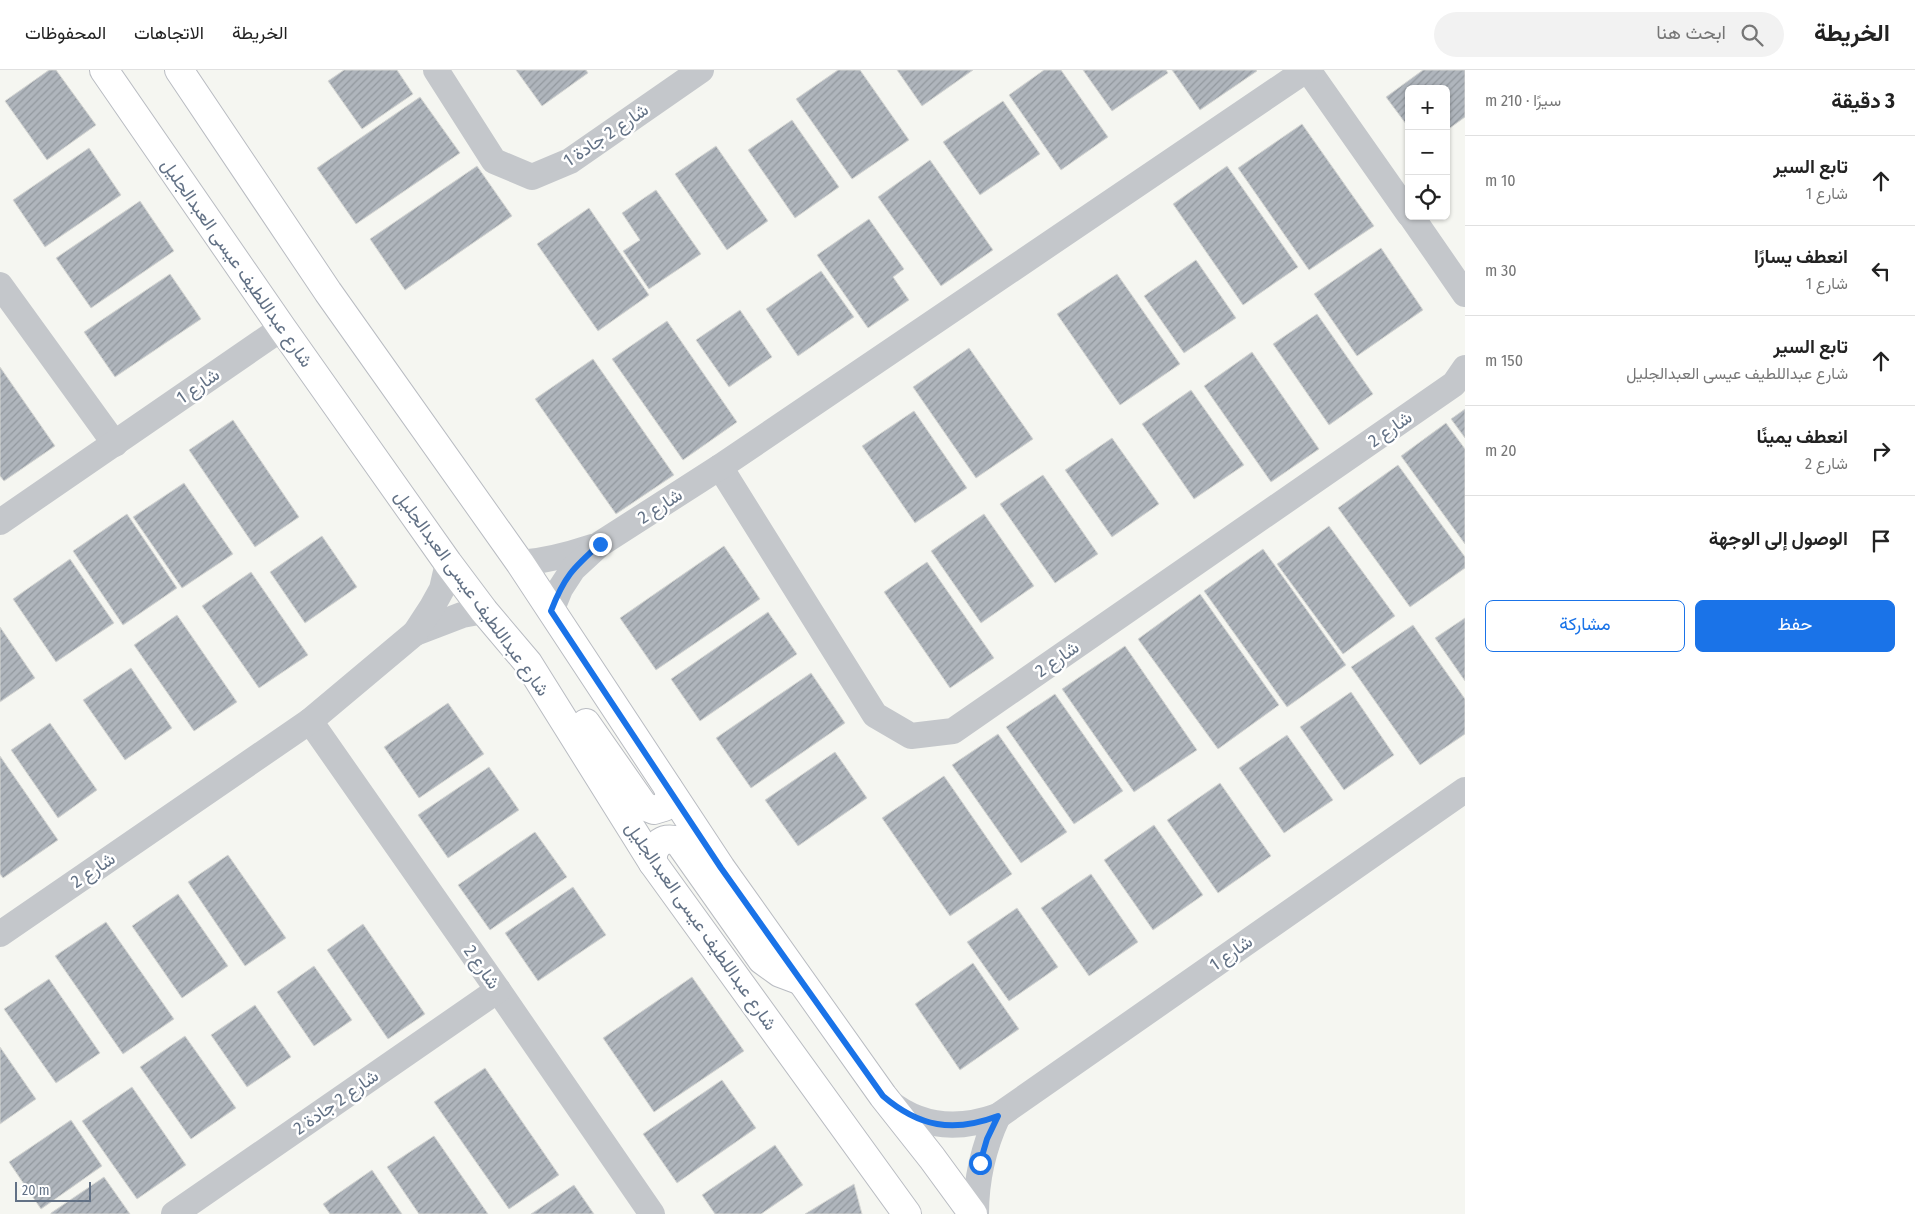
<!DOCTYPE html>
<html lang="ar">
<head>
<meta charset="utf-8">
<style>
	:root { --surface:#fff; --page:#f2f2f2; --text:#222; --muted:#767676; --line:#e0e0e0; --accent:#1a73e8 }
	body { margin:0; font-family:"Fira Sans Condensed",Vazirmatn,sans-serif; background:var(--page); color:var(--text); direction:rtl }
	.controls { position:absolute; right:15px; top:15px; display:grid; overflow:hidden; border-radius:8px; box-shadow:0 1px 4px #0004 }
	.controls button { width:45px; height:45px; display:grid; place-items:center; padding:0; border:0; border-bottom:1px solid var(--line); background:var(--surface); color:var(--text); font:25px sans-serif }
	.scale { position:absolute; left:15px; bottom:12px; width:76px; box-sizing:border-box; padding-left:5px; border:2px solid #627185; border-top:0; font-size:14px; line-height:18px; white-space:nowrap; color:#627185; -webkit-text-stroke:4px #fff; paint-order:stroke }
	.stop { position:absolute; width:15px; height:15px; margin:-11px; border:4px solid #1a73e8; border-radius:50%; background:#fff }
	.stop.end { background:#1a73e8; border-color:#fff; box-shadow:0 1px 5px #0008 }
	.list { margin:0; padding:0; list-style:none }
	h2 { display:flex; justify-content:space-between; align-items:center; height:65px; margin:0; padding:0 20px; font-size:21px }
	h2 small { font-size:16px; font-weight:400; color:var(--muted) }
	.list li { display:grid; grid-template-columns:32px 1fr auto; gap:15px; align-items:center; box-sizing:border-box; height:90px; padding:0 20px; border-top:1px solid var(--line) }
	.list b { display:block; font-size:19px; white-space:nowrap }
	.list p { margin:0; font-size:16px; white-space:nowrap; color:var(--muted) }
	.list em { font-size:16px; font-style:normal; color:var(--muted) }
	.actions { display:flex; gap:10px; padding:15px 20px }
	.actions a { flex:1; padding:11px 0; border:1px solid var(--accent); border-radius:8px; text-align:center; font-size:18px; color:var(--accent) }
	.actions .main { background:var(--accent); color:#fff }
	.icon { flex:none; width:28px; height:28px; fill:none; stroke:currentColor; stroke-width:2; stroke-linecap:round; stroke-linejoin:round }
	.map { position:relative; flex:none; width:1465px; height:1144px; overflow:hidden; direction:ltr }
	header { display:flex; align-items:center; gap:30px; box-sizing:border-box; height:70px; padding:0 25px; background:var(--surface); border-bottom:1px solid var(--line) }
	header strong { font-size:24px }
	nav { display:flex; gap:28px; margin-inline-start:auto; font-size:18px }
	.search { width:350px; height:45px; background:var(--page); display:flex; align-items:center; gap:12px; box-sizing:border-box; padding:0 18px; border-radius:28px; color:var(--muted); font-size:19px }
	main { display:flex }
	aside { flex:1; background:var(--surface) }
	.map>svg:first-child { display:block }
	.building { fill:url(#building-hatch); stroke:#d6d7d4 }
	.lines { fill:none; stroke-linecap:round; stroke-linejoin:round }
	.secondary-casing { stroke:#b9bcc2; stroke-width:30 }
	.street { stroke:#c4c7cb; stroke-width:26 }
	.secondary { stroke:#fff; stroke-width:28 }
	.route { stroke:#1a73e8; stroke-width:6 }
	.labels { text-anchor:middle; stroke-width:5; stroke-linejoin:round; paint-order:stroke }
	.street-label { font-size:18px; fill:#627185; stroke:#fff }
</style>
</head>
<body>
<header>
<strong>الخريطة</strong>
<div class="search"><svg class="icon" aria-label="search" viewBox="0 0 24 24"><circle cx="10" cy="10" r="6"/><path d="M15 15l6 6"/></svg>ابحث هنا</div>
<nav><a>الخريطة</a><a>الاتجاهات</a><a>المحفوظات</a></nav>
</header>
<main>
<aside>
<h2>3 دقيقة<small>سيرًا · 210 m</small></h2>
<ul class="list">
<li><svg class="icon" aria-label="ahead" viewBox="0 0 24 24"><path d="M12 20V5M6 11l6-6 6 6"/></svg><div><b>تابع السير</b><p>شارع 1</p></div><em>10 m</em></li>
<li><svg class="icon" aria-label="left" viewBox="0 0 24 24"><path d="M17 20v-9H6M10 6l-5 5 5 5"/></svg><div><b>انعطف يسارًا</b><p>شارع 1</p></div><em>30 m</em></li>
<li><svg class="icon" aria-label="ahead" viewBox="0 0 24 24"><path d="M12 20V5M6 11l6-6 6 6"/></svg><div><b>تابع السير</b><p>شارع عبداللطيف عيسى العبدالجليل</p></div><em>150 m</em></li>
<li><svg class="icon" aria-label="right" viewBox="0 0 24 24"><path d="M7 20v-9h11M14 6l5 5-5 5"/></svg><div><b>انعطف يمينًا</b><p>شارع 2</p></div><em>20 m</em></li>
<li><svg class="icon" aria-label="arrive" viewBox="0 0 24 24"><path d="M6 21V4h12l-3 4 3 4H6"/></svg><div><b>الوصول إلى الوجهة</b></div></li>
</ul>
<div class="actions"><a class="main">حفظ</a><a>مشاركة</a></div>
</aside>
<div class="map">
<svg width="1465" height="1144" viewBox="0 0 1465 1144">
	<defs>
		<pattern id="building-hatch" width="6" height="6" patternUnits="userSpaceOnUse" patternTransform="scale(1.25)"><rect width="6" height="6" fill="#afb5bc"/><path d="M-1 1l2-2M0 6l6-6M5 7l2-2" fill="none" stroke="#92989e"/></pattern>
	</defs>
	<rect width="100%" height="100%" fill="#f5f6f1"/>
	<!-- building -->
	<g class="building">
		<path d="M 49,0 L 56,0 L 96,55 L 47,90 L 5,31 Z"/>
		<path d="M 344,0 L 397,0 L 413,24 L 362,59 L 328,11 Z"/>
		<path d="M 516,0 L 586,0 L 588,3 L 542,36 Z"/>
		<path d="M 838,0 L 860,0 L 909,70 L 852,109 L 796,29 Z"/>
		<path d="M 897,0 L 973,0 L 922,36 Z"/>
		<path d="M 1044,0 L 1061,0 L 1108,67 L 1061,100 L 1009,25 Z"/>
		<path d="M 1083,0 L 1166,0 L 1168,3 L 1112,41 Z"/>
		<path d="M 1172,0 L 1256,0 L 1257,1 L 1200,40 Z"/>
		<path d="M 1423,0 L 1465,0 L 1465,47 L 1446,61 L 1446,19 L 1409,19 L 1409,58 L 1386,27 Z"/>
		<path d="M 420,27 L 460,83 L 356,154 L 317,98 Z"/>
		<path d="M 1003,31 L 1040,84 L 980,125 L 943,72 Z"/>
		<path d="M 792,50 L 839,117 L 795,148 L 748,80 Z"/>
		<path d="M 1302,54 L 1374,156 L 1309,200 L 1238,98 Z"/>
		<path d="M 716,76 L 768,151 L 727,180 L 675,104 Z"/>
		<path d="M 89,78 L 121,125 L 45,177 L 13,130 Z"/>
		<path d="M 930,90 L 993,180 L 941,216 L 878,127 Z"/>
		<path d="M 477,96 L 512,146 L 405,220 L 370,169 Z"/>
		<path d="M 1227,96 L 1298,197 L 1243,235 L 1173,134 Z"/>
		<path d="M 656,120 L 701,184 L 649,219 L 623,181 L 640,170 L 622,143 Z"/>
		<path d="M 140,131 L 174,181 L 91,238 L 56,188 Z"/>
		<path d="M 589,138 L 649,225 L 598,261 L 537,174 Z"/>
		<path d="M 869,149 L 904,199 L 893,207 L 909,230 L 868,258 L 817,185 Z"/>
		<path d="M 1381,178 L 1423,240 L 1357,286 L 1314,224 Z"/>
		<path d="M 1196,190 L 1236,248 L 1184,283 L 1144,226 Z"/>
		<path d="M 821,201 L 854,247 L 798,286 L 766,239 Z"/>
		<path d="M 170,204 L 201,249 L 115,307 L 84,262 Z"/>
		<path d="M 1117,204 L 1180,294 L 1120,335 L 1057,244 Z"/>
		<path d="M 740,240 L 772,287 L 729,317 L 696,270 Z"/>
		<path d="M 1317,244 L 1373,324 L 1329,355 L 1273,274 Z"/>
		<path d="M 667,251 L 737,352 L 683,390 L 612,289 Z"/>
		<path d="M 969,278 L 1033,369 L 976,408 L 913,317 Z"/>
		<path d="M 1252,282 L 1319,379 L 1271,412 L 1204,316 Z"/>
		<path d="M 593,289 L 674,405 L 616,444 L 535,329 Z"/>
		<path d="M 0,297 L 55,376 L 4,411 L 0,406 Z"/>
		<path d="M 1191,320 L 1244,395 L 1194,429 L 1142,354 Z"/>
		<path d="M 1465,339 L 1465,368 L 1451,349 Z"/>
		<path d="M 914,341 L 967,418 L 915,453 L 862,376 Z"/>
		<path d="M 233,350 L 299,447 L 255,477 L 189,380 Z"/>
		<path d="M 1446,353 L 1465,379 L 1465,474 L 1401,386 Z"/>
		<path d="M 1112,368 L 1159,434 L 1112,467 L 1065,400 Z"/>
		<path d="M 1398,395 L 1465,487 L 1465,498 L 1410,537 L 1338,438 Z"/>
		<path d="M 1043,405 L 1098,484 L 1055,513 L 1000,434 Z"/>
		<path d="M 184,413 L 233,484 L 182,518 L 133,447 Z"/>
		<path d="M 127,444 L 177,518 L 123,555 L 73,481 Z"/>
		<path d="M 984,444 L 1034,516 L 981,553 L 931,481 Z"/>
		<path d="M 1329,456 L 1395,546 L 1343,584 L 1277,494 Z"/>
		<path d="M 322,466 L 357,517 L 305,553 L 270,502 Z"/>
		<path d="M 724,476 L 760,529 L 656,600 L 620,548 Z"/>
		<path d="M 1263,479 L 1346,595 L 1287,637 L 1204,521 Z"/>
		<path d="M 70,489 L 114,553 L 56,592 L 13,529 Z"/>
		<path d="M 927,492 L 994,588 L 950,618 L 884,522 Z"/>
		<path d="M 251,502 L 308,585 L 259,618 L 202,536 Z"/>
		<path d="M 1200,524 L 1279,635 L 1218,679 L 1138,569 Z"/>
		<path d="M 768,542 L 797,584 L 700,651 L 671,609 Z"/>
		<path d="M 177,545 L 237,632 L 194,661 L 134,575 Z"/>
		<path d="M 1465,548 L 1465,611 L 1435,568 Z"/>
		<path d="M 1413,555 L 1465,629 L 1465,664 L 1420,695 L 1351,597 Z"/>
		<path d="M 0,557 L 35,608 L 0,632 Z"/>
		<path d="M 1125,576 L 1197,680 L 1134,722 L 1062,619 Z"/>
		<path d="M 131,598 L 172,658 L 125,690 L 83,630 Z"/>
		<path d="M 811,603 L 845,653 L 751,718 L 716,668 Z"/>
		<path d="M 1351,622 L 1394,685 L 1344,720 L 1300,657 Z"/>
		<path d="M 1055,624 L 1123,721 L 1074,754 L 1006,657 Z"/>
		<path d="M 448,633 L 484,684 L 419,728 L 384,677 Z"/>
		<path d="M 50,653 L 97,720 L 58,748 L 11,680 Z"/>
		<path d="M 998,664 L 1067,762 L 1021,793 L 952,695 Z"/>
		<path d="M 1287,665 L 1333,730 L 1284,763 L 1239,698 Z"/>
		<path d="M 835,682 L 867,728 L 798,776 L 765,730 Z"/>
		<path d="M 0,686 L 58,770 L 3,808 L 0,804 Z"/>
		<path d="M 489,697 L 519,740 L 448,788 L 418,745 Z"/>
		<path d="M 944,706 L 1012,804 L 950,846 L 882,748 Z"/>
		<path d="M 1220,713 L 1271,786 L 1218,823 L 1167,750 Z"/>
		<path d="M 1154,755 L 1203,825 L 1153,860 L 1104,790 Z"/>
		<path d="M 535,762 L 567,807 L 490,860 L 458,815 Z"/>
		<path d="M 228,785 L 286,868 L 245,896 L 188,812 Z"/>
		<path d="M 1091,804 L 1138,872 L 1089,906 L 1041,838 Z"/>
		<path d="M 573,817 L 606,865 L 538,911 L 505,863 Z"/>
		<path d="M 178,824 L 228,896 L 182,928 L 132,856 Z"/>
		<path d="M 1017,838 L 1058,897 L 1009,931 L 967,872 Z"/>
		<path d="M 106,852 L 174,949 L 123,984 L 55,886 Z"/>
		<path d="M 363,854 L 425,944 L 388,969 L 327,880 Z"/>
		<path d="M 973,893 L 1019,959 L 960,1000 L 915,934 Z"/>
		<path d="M 314,896 L 352,950 L 314,976 L 277,922 Z"/>
		<path d="M 692,907 L 744,981 L 654,1042 L 603,968 Z"/>
		<path d="M 49,909 L 100,983 L 56,1013 L 4,939 Z"/>
		<path d="M 255,935 L 291,987 L 247,1017 L 211,965 Z"/>
		<path d="M 185,966 L 236,1038 L 191,1069 L 140,997 Z"/>
		<path d="M 0,977 L 36,1029 L 0,1054 Z"/>
		<path d="M 485,998 L 559,1105 L 509,1139 L 434,1032 Z"/>
		<path d="M 722,1010 L 756,1058 L 677,1113 L 643,1064 Z"/>
		<path d="M 132,1017 L 186,1095 L 137,1129 L 82,1051 Z"/>
		<path d="M 71,1050 L 102,1096 L 41,1139 L 9,1092 Z"/>
		<path d="M 434,1066 L 488,1144 L 419,1144 L 387,1097 Z"/>
		<path d="M 775,1075 L 803,1115 L 761,1144 L 715,1144 L 702,1125 Z"/>
		<path d="M 372,1100 L 402,1144 L 330,1144 L 323,1134 Z"/>
		<path d="M 104,1107 L 130,1144 L 51,1144 L 51,1143 Z"/>
		<path d="M 854,1114 L 862,1144 L 805,1144 Z"/>
		<path d="M 574,1115 L 594,1144 L 531,1144 Z"/>
	</g>
	<g class="lines">
		<!-- secondary casing -->
		<g class="secondary-casing">
			<g id="secondary">
				<path d="M 104,0 L 282,258 L 448,493 L 484,541 L 528,593 L 653,793 L 907,1144"/>
				<path d="M 179,0 L 328,222 L 520,493 L 721,798 L 883,1026 L 932,1088 L 973,1144"/>
				<path d="M 586,653 L 644,736 L 654,740 L 664,737 L 670,727 L 668,718"/>
				<path d="M 653,793 C 651,777 662,765 678,771 L 762,890 L 780,903 L 796,909"/>
			</g>
		</g>
		<!-- street -->
		<g class="street">
			<path d="M 436,0 L 494,91 L 532,107 L 570,91 L 701,0"/>
			<path d="M 1308,0 L 1409,144"/>
			<path d="M 1411,146 L 1465,224"/>
			<path d="M 0,215 L 115,374"/>
			<path d="M 720,397 L 875,645 L 911,666 L 953,661 L 1454,314 L 1465,298"/>
			<path d="M 0,452 L 282,258"/>
			<path d="M 520,493 C 546,491 568,485 592,477"/>
			<path d="M 551,541 L 560,519 L 573,499 L 600,474 L 720,397 L 1306,0"/>
			<path d="M 415,563 L 462,545 L 484,541"/>
			<path d="M 310,651 L 498,920 L 652,1144"/>
			<path d="M 0,864 L 310,651 L 415,563 L 432,537 L 442,519 L 448,493"/>
			<path d="M 888,1031 C 921,1058 959,1060 998,1046 L 1465,720"/>
			<path d="M 174,1144 L 498,920"/>
			<path d="M 976,1144 C 976,1108 983,1078 998,1046"/>
		</g>
		<!-- secondary -->
		<use href="#secondary" class="secondary"/>
	</g>
	<g class="lines">
		<!-- route -->
		<path class="route" d="M 600,474 C 573,498 564,507 551,541 L 721,798 L 883,1026 C 919,1057 953,1063 998,1046 L 987,1069 L 980,1093"/>
	</g>
	<g class="labels">
		<!-- street labels -->
		<g class="street-label">
			<text transform="translate(606 65) rotate(-34)" y="6">شارع 2 جادة 1</text>
			<text transform="translate(237 193) rotate(55)" y="6">شارع عبداللطيف عيسى العبدالجليل</text>
			<text transform="translate(198 316) rotate(-35)" y="6">شارع 1</text>
			<text transform="translate(1390 359) rotate(-35)" y="6">شارع 2</text>
			<text transform="translate(660 436) rotate(-33)" y="6">شارع 2</text>
			<text transform="translate(472 523) rotate(54)" y="6">شارع عبداللطيف عيسى العبدالجليل</text>
			<text transform="translate(1057 589) rotate(-35)" y="6">شارع 2</text>
			<text transform="translate(93 800) rotate(-34)" y="6">شارع 2</text>
			<text transform="translate(701 856) rotate(55)" y="6">شارع عبداللطيف عيسى العبدالجليل</text>
			<text transform="translate(1231 883) rotate(-35)" y="6">شارع 1</text>
			<text transform="translate(482 897) rotate(55)" y="6">شارع 2</text>
			<text transform="translate(336 1032) rotate(-35)" y="6">شارع 2 جادة 2</text>
		</g>
	</g>
</svg>
<div class="controls">
<button>+</button>
<button>−</button>
<button><svg class="icon" aria-label="locate" viewBox="0 0 24 24"><circle cx="12" cy="12" r="6"/><path d="M12 2v4M12 18v4M2 12h4M18 12h4"/></svg></button>
</div>
<div class="scale">20 m</div>
<div class="stop" style="left:980px;top:1093px"></div>
<div class="stop end" style="left:600px;top:474px"></div>
</div>
</main>
</body>
</html>
